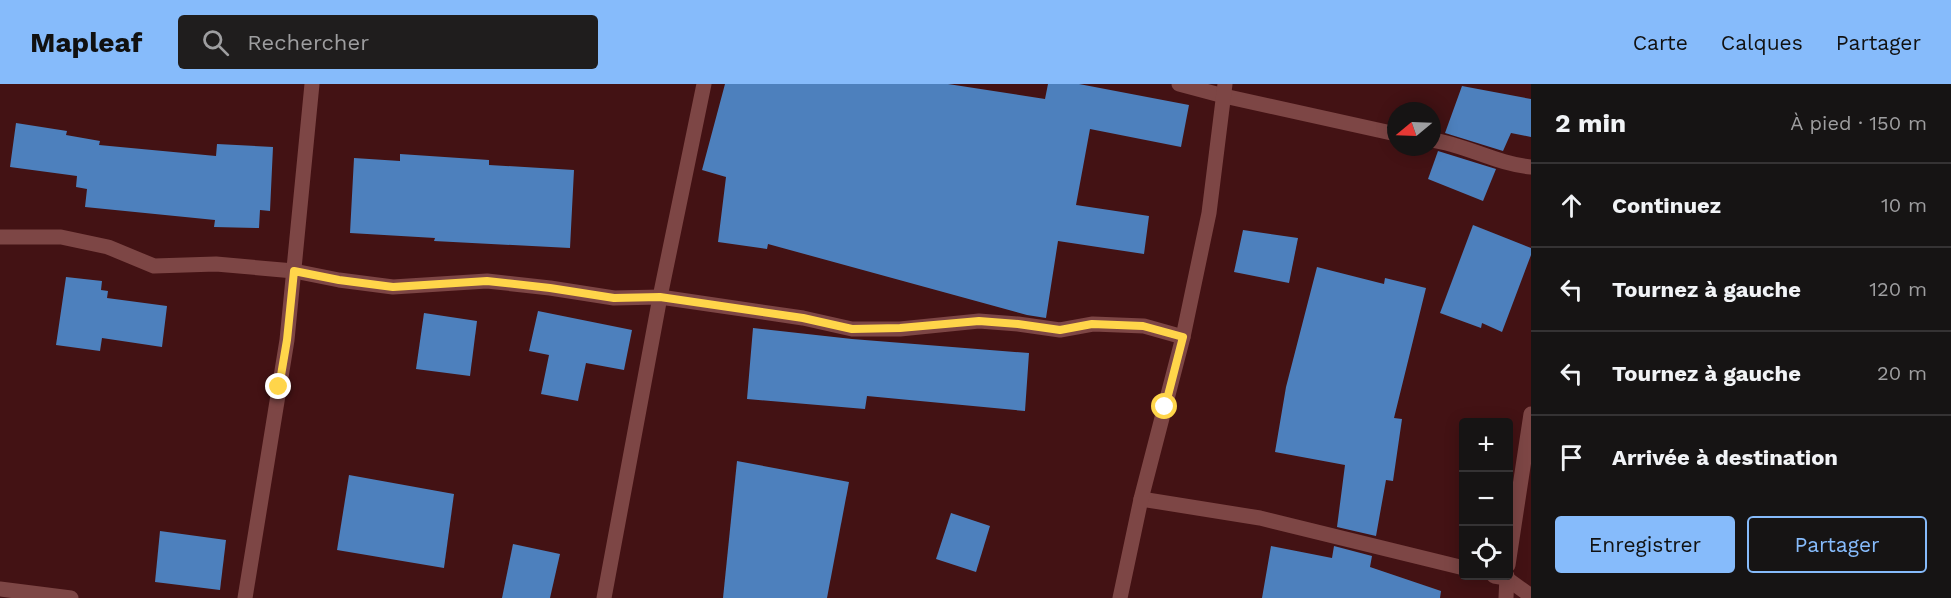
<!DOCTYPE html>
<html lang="fr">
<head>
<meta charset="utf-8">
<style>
	:root { --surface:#161414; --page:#1f1d1d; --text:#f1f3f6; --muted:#9e9ea0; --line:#353334; --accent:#86bbfb }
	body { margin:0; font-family:"Work Sans",sans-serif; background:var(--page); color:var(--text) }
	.controls { position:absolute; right:18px; bottom:18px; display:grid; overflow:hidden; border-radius:6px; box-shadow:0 3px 15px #0003 }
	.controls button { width:54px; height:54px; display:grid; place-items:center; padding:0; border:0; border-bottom:2px solid var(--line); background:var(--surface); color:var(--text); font:30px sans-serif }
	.compass { position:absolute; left:1387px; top:18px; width:54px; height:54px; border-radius:50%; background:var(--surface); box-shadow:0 3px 15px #0003; rotate:251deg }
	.stop { position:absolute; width:18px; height:18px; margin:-14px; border:4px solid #ffd54a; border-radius:50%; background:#fff }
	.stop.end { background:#ffd54a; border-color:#fff; box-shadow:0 2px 6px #0008 }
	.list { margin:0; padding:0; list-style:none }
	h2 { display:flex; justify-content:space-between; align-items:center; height:78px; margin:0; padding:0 24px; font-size:26px }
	h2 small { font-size:20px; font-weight:400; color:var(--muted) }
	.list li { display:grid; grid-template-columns:39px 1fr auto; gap:18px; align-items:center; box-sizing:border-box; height:84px; padding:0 24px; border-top:2px solid var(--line) }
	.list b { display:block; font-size:22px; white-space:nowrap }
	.list em { font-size:20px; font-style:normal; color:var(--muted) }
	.actions { display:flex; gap:12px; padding:18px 24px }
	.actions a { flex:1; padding:14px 0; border:2px solid var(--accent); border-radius:6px; text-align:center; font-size:21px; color:var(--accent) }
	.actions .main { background:var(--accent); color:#111 }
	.icon { flex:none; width:33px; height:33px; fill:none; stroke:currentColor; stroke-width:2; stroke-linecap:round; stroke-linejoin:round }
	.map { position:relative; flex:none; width:1531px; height:514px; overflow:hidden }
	header { display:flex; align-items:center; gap:36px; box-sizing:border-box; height:84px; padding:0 30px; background:var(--accent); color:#111 }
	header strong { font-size:28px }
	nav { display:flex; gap:33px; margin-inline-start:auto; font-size:21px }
	.search { width:420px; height:54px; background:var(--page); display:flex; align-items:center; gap:15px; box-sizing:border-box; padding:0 21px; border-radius:6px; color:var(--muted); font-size:22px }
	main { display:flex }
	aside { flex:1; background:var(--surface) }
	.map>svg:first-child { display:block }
	.green { fill:#431214; fill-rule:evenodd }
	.building { fill:#4d80bd }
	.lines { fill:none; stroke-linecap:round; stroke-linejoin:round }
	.lane { stroke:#7d4645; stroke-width:15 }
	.street { stroke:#7d4645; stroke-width:15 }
	.route { stroke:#ffd54a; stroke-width:8 }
</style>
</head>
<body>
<header>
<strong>Mapleaf</strong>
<div class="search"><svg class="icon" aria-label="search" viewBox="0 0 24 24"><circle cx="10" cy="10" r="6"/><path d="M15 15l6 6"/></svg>Rechercher</div>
<nav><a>Carte</a><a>Calques</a><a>Partager</a></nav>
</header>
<main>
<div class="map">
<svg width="1531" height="514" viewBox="0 0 1531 514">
	<rect width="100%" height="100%" fill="#1e1a1a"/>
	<!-- green -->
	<path class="green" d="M 0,0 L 1531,0 L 1531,514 L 0,514 ZM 1396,27 L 1432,27 L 1432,63 L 1396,63 ZM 1464,338 L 1508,338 L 1508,492 L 1464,492 Z"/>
	<!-- building -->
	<g class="building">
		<path d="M 725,0 L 948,0 L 1045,15 L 1048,0 L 1079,0 L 1189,21 L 1181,63 L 1090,45 L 1076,121 L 1149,132 L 1144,170 L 1058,157 L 1046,234 L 1027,231 L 768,160 L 767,165 L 718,158 L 726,93 L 702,86 Z"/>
		<path d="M 1462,2 L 1531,15 L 1531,53 L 1511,49 L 1503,67 L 1445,49 Z"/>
		<path d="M 16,39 L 67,47 L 66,51 L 100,57 L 99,61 L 216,72 L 217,60 L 273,63 L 270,127 L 260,126 L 259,144 L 214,143 L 215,136 L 85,123 L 87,105 L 76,103 L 77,92 L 10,83 Z"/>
		<path d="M 1438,67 L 1496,85 L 1483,117 L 1428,95 Z"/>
		<path d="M 400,70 L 489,76 L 489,81 L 574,86 L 570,164 L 434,157 L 435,154 L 350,149 L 354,74 L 400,77 Z"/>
		<path d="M 1473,141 L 1531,164 L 1531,171 L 1502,248 L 1482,239 L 1481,244 L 1440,229 Z"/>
		<path d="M 1243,146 L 1298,154 L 1289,199 L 1234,188 Z"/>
		<path d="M 1317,183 L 1384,200 L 1385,194 L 1426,204 L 1394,334 L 1402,335 L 1393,397 L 1386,396 L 1376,452 L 1337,443 L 1345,381 L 1275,368 L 1286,303 Z"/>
		<path d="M 66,193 L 102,197 L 101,206 L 108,207 L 107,214 L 167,222 L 162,263 L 102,254 L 100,267 L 56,261 Z"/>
		<path d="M 538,227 L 632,246 L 624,286 L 586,279 L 578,317 L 541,310 L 549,271 L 529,267 Z"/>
		<path d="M 424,229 L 477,237 L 470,292 L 416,285 Z"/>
		<path d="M 753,244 L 852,255 L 1029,269 L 1025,327 L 867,312 L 865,325 L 747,315 Z"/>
		<path d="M 737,377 L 849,398 L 827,514 L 723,514 Z"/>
		<path d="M 349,391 L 454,410 L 444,484 L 337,466 Z"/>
		<path d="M 951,429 L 990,442 L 976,488 L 936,475 Z"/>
		<path d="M 160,447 L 226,456 L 220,506 L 155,498 Z"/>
		<path d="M 513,460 L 560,470 L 550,514 L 502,514 Z"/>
		<path d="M 1271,462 L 1332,474 L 1334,462 L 1372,472 L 1370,483 L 1441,507 L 1440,514 L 1262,514 Z"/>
	</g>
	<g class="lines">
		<!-- lane -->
		<g class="lane">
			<path d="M 1224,12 L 1396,50"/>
			<path d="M 1432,56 C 1466,61 1497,80 1531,83"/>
			<path d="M 0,153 L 61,153 L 108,163 L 154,182 L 216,180 L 294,187 L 339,196 L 393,203 L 487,197 L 550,204 L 614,214 L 660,213 L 803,234 L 852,245 L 900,245 L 979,237 L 1018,240 L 1060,246 L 1093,240 L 1144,242 L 1183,253"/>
		</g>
		<!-- street -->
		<g class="street">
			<path d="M 1179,0 L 1224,12"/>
			<path d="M 1141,415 L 1260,434 L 1464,484"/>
			<path d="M 1508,481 L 1531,330"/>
			<path d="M 1494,492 L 1506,494 L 1531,512"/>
			<path d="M 0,505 L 71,514"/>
			<path d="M 245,514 L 287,256 L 312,0"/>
			<path d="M 604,514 L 660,213 L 704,0"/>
			<path d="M 1120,514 L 1141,415 L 1183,253 L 1209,129 L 1225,0"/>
			<path d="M 1506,514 L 1507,492"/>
		</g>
	</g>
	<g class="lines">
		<!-- route -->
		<path class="route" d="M 279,303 L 287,256 L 294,187 L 339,196 L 393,203 L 487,197 L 550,204 L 614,214 L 660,213 L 803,234 L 852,245 L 900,244 L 979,237 L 1018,240 L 1060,246 L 1092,240 L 1143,242 L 1183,253 L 1165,323"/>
	</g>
</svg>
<div class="controls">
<button>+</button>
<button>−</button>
<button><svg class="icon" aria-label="locate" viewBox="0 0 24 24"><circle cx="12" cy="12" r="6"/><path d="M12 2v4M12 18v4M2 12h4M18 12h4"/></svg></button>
</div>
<svg class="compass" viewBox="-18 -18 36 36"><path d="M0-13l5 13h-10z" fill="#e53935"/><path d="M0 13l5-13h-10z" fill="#9e9ea0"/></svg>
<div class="stop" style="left:1165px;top:323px"></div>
<div class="stop end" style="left:279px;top:303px"></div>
</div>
<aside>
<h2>2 min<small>À pied · 150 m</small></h2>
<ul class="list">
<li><svg class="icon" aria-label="ahead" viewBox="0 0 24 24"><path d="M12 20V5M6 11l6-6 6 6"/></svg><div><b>Continuez</b></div><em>10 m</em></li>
<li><svg class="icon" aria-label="left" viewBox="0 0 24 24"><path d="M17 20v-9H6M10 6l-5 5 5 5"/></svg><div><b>Tournez à gauche</b></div><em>120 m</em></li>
<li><svg class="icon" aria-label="left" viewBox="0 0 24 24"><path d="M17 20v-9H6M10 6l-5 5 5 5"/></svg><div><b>Tournez à gauche</b></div><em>20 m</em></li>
<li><svg class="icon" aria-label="arrive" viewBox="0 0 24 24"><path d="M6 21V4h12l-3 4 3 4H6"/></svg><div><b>Arrivée à destination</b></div></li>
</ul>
<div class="actions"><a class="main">Enregistrer</a><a>Partager</a></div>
</aside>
</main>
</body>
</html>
